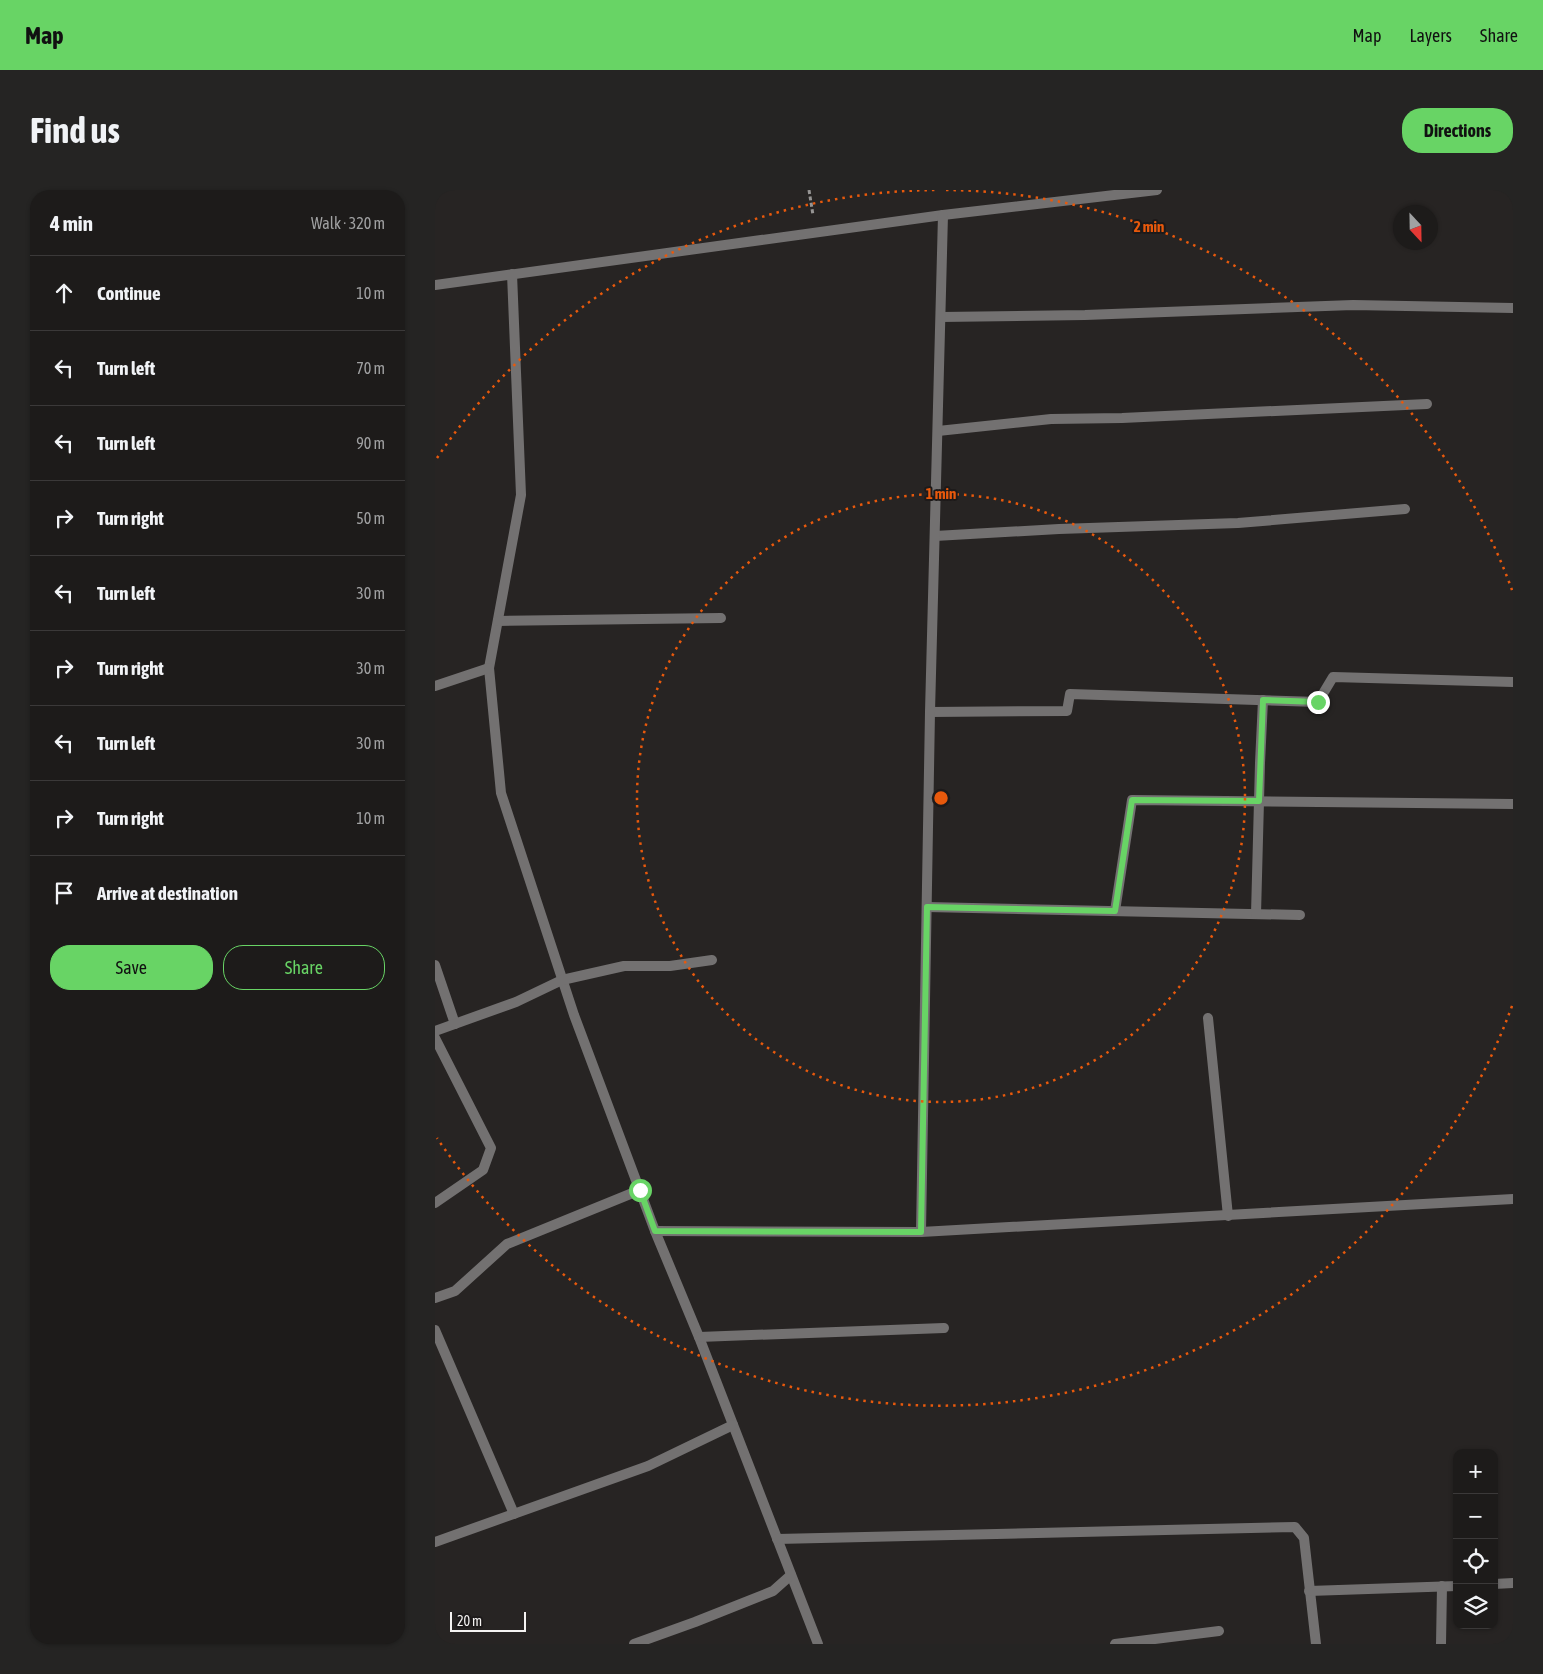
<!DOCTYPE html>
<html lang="en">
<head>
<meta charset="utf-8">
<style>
	:root { --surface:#1d1b1a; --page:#252423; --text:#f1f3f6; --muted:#a0a1a2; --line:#3b3939; --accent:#68d465 }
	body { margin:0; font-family:"Asap Condensed",sans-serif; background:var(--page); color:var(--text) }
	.controls { position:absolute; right:15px; bottom:15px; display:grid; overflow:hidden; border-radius:10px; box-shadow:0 1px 4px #0004 }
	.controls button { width:45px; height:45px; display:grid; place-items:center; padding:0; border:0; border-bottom:1px solid var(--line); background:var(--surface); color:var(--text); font:25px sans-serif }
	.compass { position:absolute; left:958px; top:15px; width:45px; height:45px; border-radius:50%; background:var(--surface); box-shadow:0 1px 4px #0004; rotate:158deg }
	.scale { position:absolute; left:15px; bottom:12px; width:76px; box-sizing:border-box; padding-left:5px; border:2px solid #f5f3f2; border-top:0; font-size:14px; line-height:18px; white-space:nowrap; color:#f5f3f2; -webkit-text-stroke:4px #1d1a1a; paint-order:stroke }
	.stop { position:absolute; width:15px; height:15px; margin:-11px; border:4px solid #68d465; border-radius:50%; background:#fff }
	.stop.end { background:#68d465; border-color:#fff; box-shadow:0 1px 5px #0008 }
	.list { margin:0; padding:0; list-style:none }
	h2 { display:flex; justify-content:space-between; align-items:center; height:65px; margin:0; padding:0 20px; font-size:21px }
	h2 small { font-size:16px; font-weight:400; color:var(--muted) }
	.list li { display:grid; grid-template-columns:32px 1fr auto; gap:15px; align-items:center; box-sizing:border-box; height:75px; padding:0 20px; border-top:1px solid var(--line) }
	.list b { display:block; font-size:19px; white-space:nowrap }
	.list em { font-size:16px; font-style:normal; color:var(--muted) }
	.actions { display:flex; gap:10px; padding:15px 20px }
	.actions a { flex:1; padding:11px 0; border:1px solid var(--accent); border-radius:20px; text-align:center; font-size:18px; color:var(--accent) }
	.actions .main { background:var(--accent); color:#111 }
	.icon { flex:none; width:28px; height:28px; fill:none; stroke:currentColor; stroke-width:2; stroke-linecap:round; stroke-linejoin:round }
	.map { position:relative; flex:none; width:1078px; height:1454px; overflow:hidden; border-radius:20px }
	header { display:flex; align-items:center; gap:30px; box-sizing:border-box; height:70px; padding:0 25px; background:var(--accent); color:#111 }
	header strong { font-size:24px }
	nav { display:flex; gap:28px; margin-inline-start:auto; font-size:18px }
	.intro { display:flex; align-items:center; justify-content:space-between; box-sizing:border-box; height:120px; padding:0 30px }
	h1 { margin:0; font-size:35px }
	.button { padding:12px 22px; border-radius:20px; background:var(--accent); color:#111; font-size:18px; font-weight:700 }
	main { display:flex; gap:30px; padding:0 30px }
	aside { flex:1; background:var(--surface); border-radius:20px; box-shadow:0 1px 4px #0004 }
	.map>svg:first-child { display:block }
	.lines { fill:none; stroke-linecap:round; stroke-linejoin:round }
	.path { stroke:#969493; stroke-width:3; stroke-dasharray:4 2.5; stroke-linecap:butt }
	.street { stroke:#737171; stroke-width:10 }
	.route { stroke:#68d465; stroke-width:6 }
	.ring { fill:none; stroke:#e8590c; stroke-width:2.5; stroke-dasharray:2.5 5 }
	.centre { fill:#e8590c; stroke:#1d1a1a; stroke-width:2.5 }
	.ring-label { font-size:15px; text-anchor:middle; font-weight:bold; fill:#e8590c; stroke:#1d1a1a; stroke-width:4; stroke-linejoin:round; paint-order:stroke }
</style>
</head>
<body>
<header>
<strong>Map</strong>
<nav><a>Map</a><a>Layers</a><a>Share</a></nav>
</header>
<div class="intro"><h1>Find us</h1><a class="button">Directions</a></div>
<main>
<aside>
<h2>4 min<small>Walk · 320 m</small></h2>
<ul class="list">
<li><svg class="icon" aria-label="ahead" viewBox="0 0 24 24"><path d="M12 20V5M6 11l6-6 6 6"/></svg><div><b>Continue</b></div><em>10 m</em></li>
<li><svg class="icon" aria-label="left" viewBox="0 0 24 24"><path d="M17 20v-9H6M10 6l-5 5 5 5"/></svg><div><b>Turn left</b></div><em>70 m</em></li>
<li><svg class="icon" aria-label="left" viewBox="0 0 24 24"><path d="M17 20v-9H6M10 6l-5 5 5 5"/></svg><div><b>Turn left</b></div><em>90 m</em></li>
<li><svg class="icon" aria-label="right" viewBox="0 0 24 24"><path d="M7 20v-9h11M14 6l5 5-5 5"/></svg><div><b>Turn right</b></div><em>50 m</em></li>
<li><svg class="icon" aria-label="left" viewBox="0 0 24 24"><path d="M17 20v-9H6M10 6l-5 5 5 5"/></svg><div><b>Turn left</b></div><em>30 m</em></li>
<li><svg class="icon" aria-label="right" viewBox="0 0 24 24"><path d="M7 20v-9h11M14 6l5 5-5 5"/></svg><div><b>Turn right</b></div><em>30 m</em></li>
<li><svg class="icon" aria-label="left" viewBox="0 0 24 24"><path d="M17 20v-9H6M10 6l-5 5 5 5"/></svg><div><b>Turn left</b></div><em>30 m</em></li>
<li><svg class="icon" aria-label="right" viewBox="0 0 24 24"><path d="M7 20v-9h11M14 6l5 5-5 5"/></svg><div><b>Turn right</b></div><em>10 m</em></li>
<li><svg class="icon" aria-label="arrive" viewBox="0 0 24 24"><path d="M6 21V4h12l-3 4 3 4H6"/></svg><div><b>Arrive at destination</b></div></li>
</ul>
<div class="actions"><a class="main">Save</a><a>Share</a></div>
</aside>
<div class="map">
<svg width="1078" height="1454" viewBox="0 0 1078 1454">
	<rect width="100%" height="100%" fill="#272423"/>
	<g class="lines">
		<!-- path -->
		<path class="path" d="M 374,0 L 378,25"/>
		<!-- street -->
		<g class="street">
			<path d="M 77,84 L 86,305 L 54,478 L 66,603 L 139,825 L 220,1041 L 264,1147 L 383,1454"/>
			<path d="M 0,95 L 508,25 L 722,0"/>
			<path d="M 506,127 L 650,125 L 918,115 L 1078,118"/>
			<path d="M 503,241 L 616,229 L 687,228 L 992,214"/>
			<path d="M 500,346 L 624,339 L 803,333 L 970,319"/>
			<path d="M 63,431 L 286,428"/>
			<path d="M 0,496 L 54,478"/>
			<path d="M 495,522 L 632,521 L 635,504 L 883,512 L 898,487 L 1078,492"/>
			<path d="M 492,717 L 865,725"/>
			<path d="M 680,721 L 697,610 L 1078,614"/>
			<path d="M 821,724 L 825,573 L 828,510"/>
			<path d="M 0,775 L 20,834"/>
			<path d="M 773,828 L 793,1026"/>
			<path d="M 0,841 L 81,812 L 127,790 L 189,776 L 235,776 L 277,770"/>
			<path d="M 0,848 L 56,958 L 48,980 L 0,1013"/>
			<path d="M 220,1041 L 486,1042 L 1078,1009"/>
			<path d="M 486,1042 L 495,522 L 508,25"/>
			<path d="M 0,1108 L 20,1101 L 72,1054 L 205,1000"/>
			<path d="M 0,1140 L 79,1324"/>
			<path d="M 264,1147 L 509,1138"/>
			<path d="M 342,1349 L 860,1337 L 869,1348 L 881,1454"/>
			<path d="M 0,1352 L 213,1276 L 298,1235"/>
			<path d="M 1059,1394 L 1078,1393"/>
			<path d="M 874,1401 L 1022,1396"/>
			<path d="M 199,1454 L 260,1432 L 338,1401 L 356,1385"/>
			<path d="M 680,1454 L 784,1441"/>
			<path d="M 1006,1454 L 1007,1396"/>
		</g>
	</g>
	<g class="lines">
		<!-- route -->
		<path class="route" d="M 205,1000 L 220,1041 L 486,1042 L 492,717 L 680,721 L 697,610 L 824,611 L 828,510 L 883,512"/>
	</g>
	<!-- distance rings -->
	<g class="ring">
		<circle cx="506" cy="608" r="304"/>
		<path d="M1077 816A608 608 0 0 1 2 948M2 268A608 608 0 0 1 501 0M511 0A608 608 0 0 1 1077 400"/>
	</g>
	<circle cx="506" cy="608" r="8" class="centre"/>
	<g class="ring-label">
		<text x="714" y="42">2 min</text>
		<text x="506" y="309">1 min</text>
	</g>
</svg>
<div class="controls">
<button>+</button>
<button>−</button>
<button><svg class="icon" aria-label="locate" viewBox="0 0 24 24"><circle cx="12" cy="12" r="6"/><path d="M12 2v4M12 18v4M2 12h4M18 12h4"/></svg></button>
<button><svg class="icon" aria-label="layers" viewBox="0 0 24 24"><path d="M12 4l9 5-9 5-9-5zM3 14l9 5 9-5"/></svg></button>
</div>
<svg class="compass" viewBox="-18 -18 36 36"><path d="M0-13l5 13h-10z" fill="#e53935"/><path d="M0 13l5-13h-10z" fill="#a0a1a2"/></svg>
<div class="scale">20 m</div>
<div class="stop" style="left:205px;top:1000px"></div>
<div class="stop end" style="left:883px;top:512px"></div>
</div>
</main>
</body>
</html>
